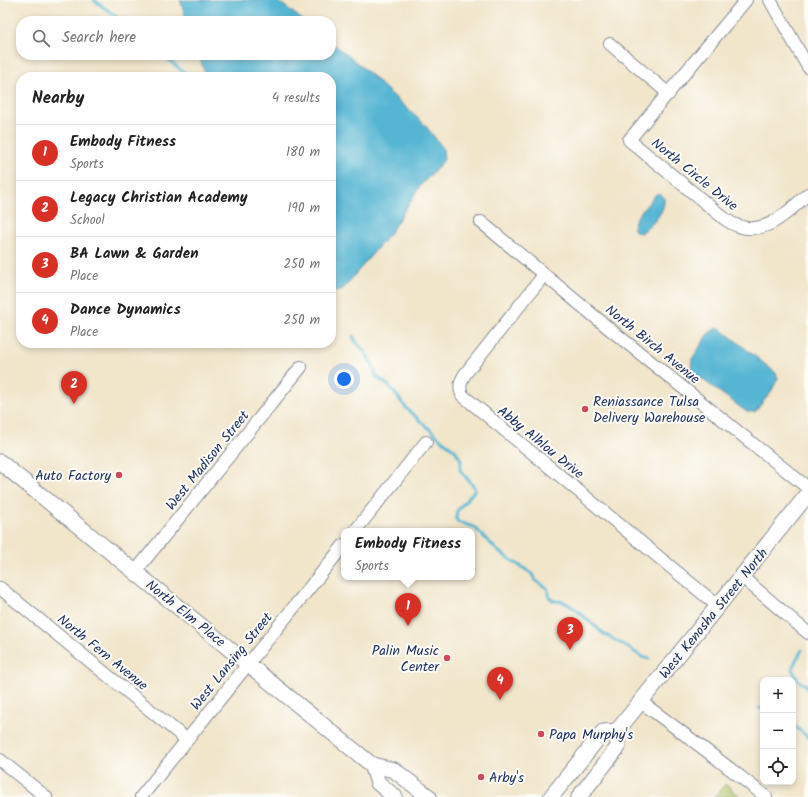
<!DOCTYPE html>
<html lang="en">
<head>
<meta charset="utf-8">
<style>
	:root { --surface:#fff; --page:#f6f6f6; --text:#222; --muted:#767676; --line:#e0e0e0; --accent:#d93025 }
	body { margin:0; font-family:Kalam,sans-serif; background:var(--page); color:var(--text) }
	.controls { position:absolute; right:12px; bottom:12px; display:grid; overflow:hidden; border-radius:8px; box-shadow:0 2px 6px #0003 }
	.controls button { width:36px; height:36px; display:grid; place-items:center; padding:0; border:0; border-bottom:1px solid var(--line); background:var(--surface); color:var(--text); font:20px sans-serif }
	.you { position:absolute; left:344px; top:379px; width:14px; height:14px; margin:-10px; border:3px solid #fff; border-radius:50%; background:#1a73e8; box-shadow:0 0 0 6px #1a73e833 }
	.badge { display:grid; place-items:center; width:26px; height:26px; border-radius:50%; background:var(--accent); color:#fff; font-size:13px; font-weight:700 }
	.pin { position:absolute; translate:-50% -33px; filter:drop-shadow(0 1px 2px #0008) }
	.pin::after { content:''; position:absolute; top:21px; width:14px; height:12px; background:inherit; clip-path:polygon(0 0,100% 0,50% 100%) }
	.popup { position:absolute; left:341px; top:528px; width:134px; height:52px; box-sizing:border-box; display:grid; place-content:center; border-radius:8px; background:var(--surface); filter:drop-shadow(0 1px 3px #0005); font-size:13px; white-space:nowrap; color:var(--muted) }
	.popup b { font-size:15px; color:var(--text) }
	.popup::after { content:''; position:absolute; left:50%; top:100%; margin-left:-8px; border:8px solid transparent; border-top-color:var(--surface) }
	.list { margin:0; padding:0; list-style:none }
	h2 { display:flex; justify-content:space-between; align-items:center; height:52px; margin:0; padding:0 16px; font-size:17px }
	h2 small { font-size:13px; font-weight:400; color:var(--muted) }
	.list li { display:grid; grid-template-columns:26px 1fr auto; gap:12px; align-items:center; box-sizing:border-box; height:56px; padding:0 16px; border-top:1px solid var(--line) }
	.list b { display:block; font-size:15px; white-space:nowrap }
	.list p { margin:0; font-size:13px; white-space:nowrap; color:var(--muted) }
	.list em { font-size:13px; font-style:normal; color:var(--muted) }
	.icon { flex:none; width:22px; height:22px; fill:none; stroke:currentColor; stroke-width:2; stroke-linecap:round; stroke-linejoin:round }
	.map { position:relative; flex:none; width:808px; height:797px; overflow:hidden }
	.search { position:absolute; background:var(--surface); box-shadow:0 2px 6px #0003; left:16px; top:16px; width:320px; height:44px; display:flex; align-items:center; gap:10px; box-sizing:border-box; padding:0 14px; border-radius:16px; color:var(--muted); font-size:15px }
	.panel { position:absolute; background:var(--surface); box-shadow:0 2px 6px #0003; left:16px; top:72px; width:320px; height:276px; border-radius:16px }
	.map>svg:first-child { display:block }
	.green { fill:#b1c468; stroke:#667a63 }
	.water { fill:#54b5d3; stroke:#387298 }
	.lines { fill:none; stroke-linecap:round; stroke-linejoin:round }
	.stream { stroke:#54b5d3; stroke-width:3 }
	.minor-casing { stroke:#868a94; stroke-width:14 }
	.major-casing { stroke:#868a94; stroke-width:17 }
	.minor { stroke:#fff; stroke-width:12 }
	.major { stroke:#fff; stroke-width:15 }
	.poi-dot { fill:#d1495b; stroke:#fdfcf7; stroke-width:1.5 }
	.labels { text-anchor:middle; stroke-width:4; stroke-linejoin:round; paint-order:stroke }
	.street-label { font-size:14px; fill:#1b2f5e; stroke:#fdfcf7 }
	.poi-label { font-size:14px; fill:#1b2f5e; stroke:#fdfcf7; text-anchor:start }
</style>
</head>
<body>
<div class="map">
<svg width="808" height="797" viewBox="0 0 808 797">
	<rect width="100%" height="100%" fill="#fdfcf7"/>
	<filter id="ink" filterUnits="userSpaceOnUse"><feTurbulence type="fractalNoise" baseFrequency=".025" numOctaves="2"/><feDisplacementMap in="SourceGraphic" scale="8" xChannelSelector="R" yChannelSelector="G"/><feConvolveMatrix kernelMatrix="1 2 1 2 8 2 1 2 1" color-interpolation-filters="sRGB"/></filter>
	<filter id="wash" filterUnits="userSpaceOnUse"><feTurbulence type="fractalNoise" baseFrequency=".012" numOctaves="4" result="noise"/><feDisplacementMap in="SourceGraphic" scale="16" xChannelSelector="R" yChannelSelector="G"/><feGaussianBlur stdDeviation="0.9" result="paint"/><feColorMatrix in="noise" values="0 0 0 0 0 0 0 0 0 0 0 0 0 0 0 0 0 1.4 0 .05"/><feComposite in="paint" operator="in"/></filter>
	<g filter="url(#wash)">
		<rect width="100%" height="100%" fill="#f1e5ca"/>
		<!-- green -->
		<path class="green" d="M 725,784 L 741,797 L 714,797 Z"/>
		<!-- water -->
		<g class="water">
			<path d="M 180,0 L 277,0 L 304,21 L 187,21 Z"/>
			<path d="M 331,42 L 361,66 L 425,125 L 443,148 L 444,160 L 420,186 L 390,233 L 343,289 L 331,292 L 331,77 L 206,77 L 199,55 L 331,55 Z"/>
			<path d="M 656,194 L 660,194 L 664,197 C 666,212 652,225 641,233 L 636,232 L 633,227 L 636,218 Z"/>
			<path d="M 716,328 L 721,329 L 776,373 L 778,378 L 771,392 L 755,412 L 747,412 L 695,374 L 691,369 L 692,359 L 708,334 Z"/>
		</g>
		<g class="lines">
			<!-- stream -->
			<g class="stream">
				<path d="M 94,0 L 122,21"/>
				<path d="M 162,55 L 190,77"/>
				<path d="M 353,336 L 356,342 L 364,351 L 373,365 L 376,376 L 390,387 L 407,409 L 443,441 L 455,450 L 461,460 L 460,470 C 465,478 472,481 475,490 L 457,511 L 456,519 L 459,523 L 462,523 L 474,527 L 499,552 L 531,573 L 536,581 L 547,588 L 549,593 L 549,597 C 553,601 556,602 562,601 L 574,608 L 604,634 L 627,647 L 642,657 L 649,659"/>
				<path d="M 802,650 L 796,660 L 792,669 C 797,677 797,682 806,685 L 808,689"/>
				<path d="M 759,708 L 763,709"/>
				<path d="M 793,725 L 808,737"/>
			</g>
		</g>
	</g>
	<g filter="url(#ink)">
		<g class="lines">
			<!-- minor casing -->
			<g class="minor-casing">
				<g id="minor">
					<path d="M 746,0 L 629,140 L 725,219 C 759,243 783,216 808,194"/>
					<path d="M 770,0 L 808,67"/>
					<path d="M 610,44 L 669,94"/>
					<path d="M 481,222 L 606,326 L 808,488"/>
					<path d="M 544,275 L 465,374 C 460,382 459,387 462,395 L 718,606"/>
					<path d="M 355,531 L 426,442"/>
					<path d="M 135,572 L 301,367"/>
					<path d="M 742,577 L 808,633"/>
					<path d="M 0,588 L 187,740"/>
					<path d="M 641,702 C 683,733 725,764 766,797"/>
					<path d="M 0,760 L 46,797"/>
					<path d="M 141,797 L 344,545"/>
				</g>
			</g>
			<!-- major casing -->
			<g class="major-casing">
				<g id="major">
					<path d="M 0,462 L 372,765 L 394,770 L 429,797"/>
					<path d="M 372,765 L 378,783 L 395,797"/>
					<path d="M 551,797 L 603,732 L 617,731"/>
					<path d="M 579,797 L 618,747 L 617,731 L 808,494"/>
				</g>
			</g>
			<!-- minor -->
			<use href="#minor" class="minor"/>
			<!-- major -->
			<use href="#major" class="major"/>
		</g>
	</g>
	<!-- markers -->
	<g class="poi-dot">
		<circle cx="585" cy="409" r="4"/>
		<circle cx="119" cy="475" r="4"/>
		<circle cx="447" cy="658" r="4"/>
		<circle cx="541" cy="734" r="4"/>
		<circle cx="481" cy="777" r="4"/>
	</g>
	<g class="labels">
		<!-- street labels -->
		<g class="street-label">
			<text transform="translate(695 174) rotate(39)" y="5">North Circle Drive</text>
			<text transform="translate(653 344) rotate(39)" y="5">North Birch Avenue</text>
			<text transform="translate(541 442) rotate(39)" y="5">Abby Alhlou Drive</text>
			<text transform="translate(207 460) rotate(-51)" y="5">West Madison Street</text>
			<text transform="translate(186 613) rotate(39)" y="5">North Elm Place</text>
			<text transform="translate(713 613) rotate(-51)" y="5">West Kenosha Street North</text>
			<text transform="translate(103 652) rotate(39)" y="5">North Fern Avenue</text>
			<text transform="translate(231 661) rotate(-51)" y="5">West Lansing Street</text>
		</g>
		<!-- poi labels -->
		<g class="poi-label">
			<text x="593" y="406">Reniassance Tulsa<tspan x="593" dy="16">Delivery Warehouse</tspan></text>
			<text x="111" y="480" text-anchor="end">Auto Factory</text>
			<text x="439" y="655" text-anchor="end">Palin Music<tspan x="439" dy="16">Center</tspan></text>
			<text x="549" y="739">Papa Murphy's</text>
			<text x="489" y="782">Arby's</text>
		</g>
	</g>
</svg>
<div class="controls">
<button>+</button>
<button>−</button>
<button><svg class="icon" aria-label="locate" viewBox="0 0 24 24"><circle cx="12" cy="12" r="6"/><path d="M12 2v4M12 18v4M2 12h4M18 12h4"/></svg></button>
</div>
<div class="you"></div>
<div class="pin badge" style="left:408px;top:626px">1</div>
<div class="popup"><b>Embody Fitness</b>Sports</div>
<div class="pin badge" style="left:74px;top:404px">2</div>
<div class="pin badge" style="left:570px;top:650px">3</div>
<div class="pin badge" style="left:500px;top:700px">4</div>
<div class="search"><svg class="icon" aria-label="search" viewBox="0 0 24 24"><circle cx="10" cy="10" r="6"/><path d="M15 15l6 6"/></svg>Search here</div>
<section class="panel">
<h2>Nearby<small>4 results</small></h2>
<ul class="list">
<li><span class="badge">1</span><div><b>Embody Fitness</b><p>Sports</p></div><em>180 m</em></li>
<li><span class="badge">2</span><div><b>Legacy Christian Academy</b><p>School</p></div><em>190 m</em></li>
<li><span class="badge">3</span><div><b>BA Lawn &amp; Garden</b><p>Place</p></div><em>250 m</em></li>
<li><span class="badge">4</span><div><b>Dance Dynamics</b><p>Place</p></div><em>250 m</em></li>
</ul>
</section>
</div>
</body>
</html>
